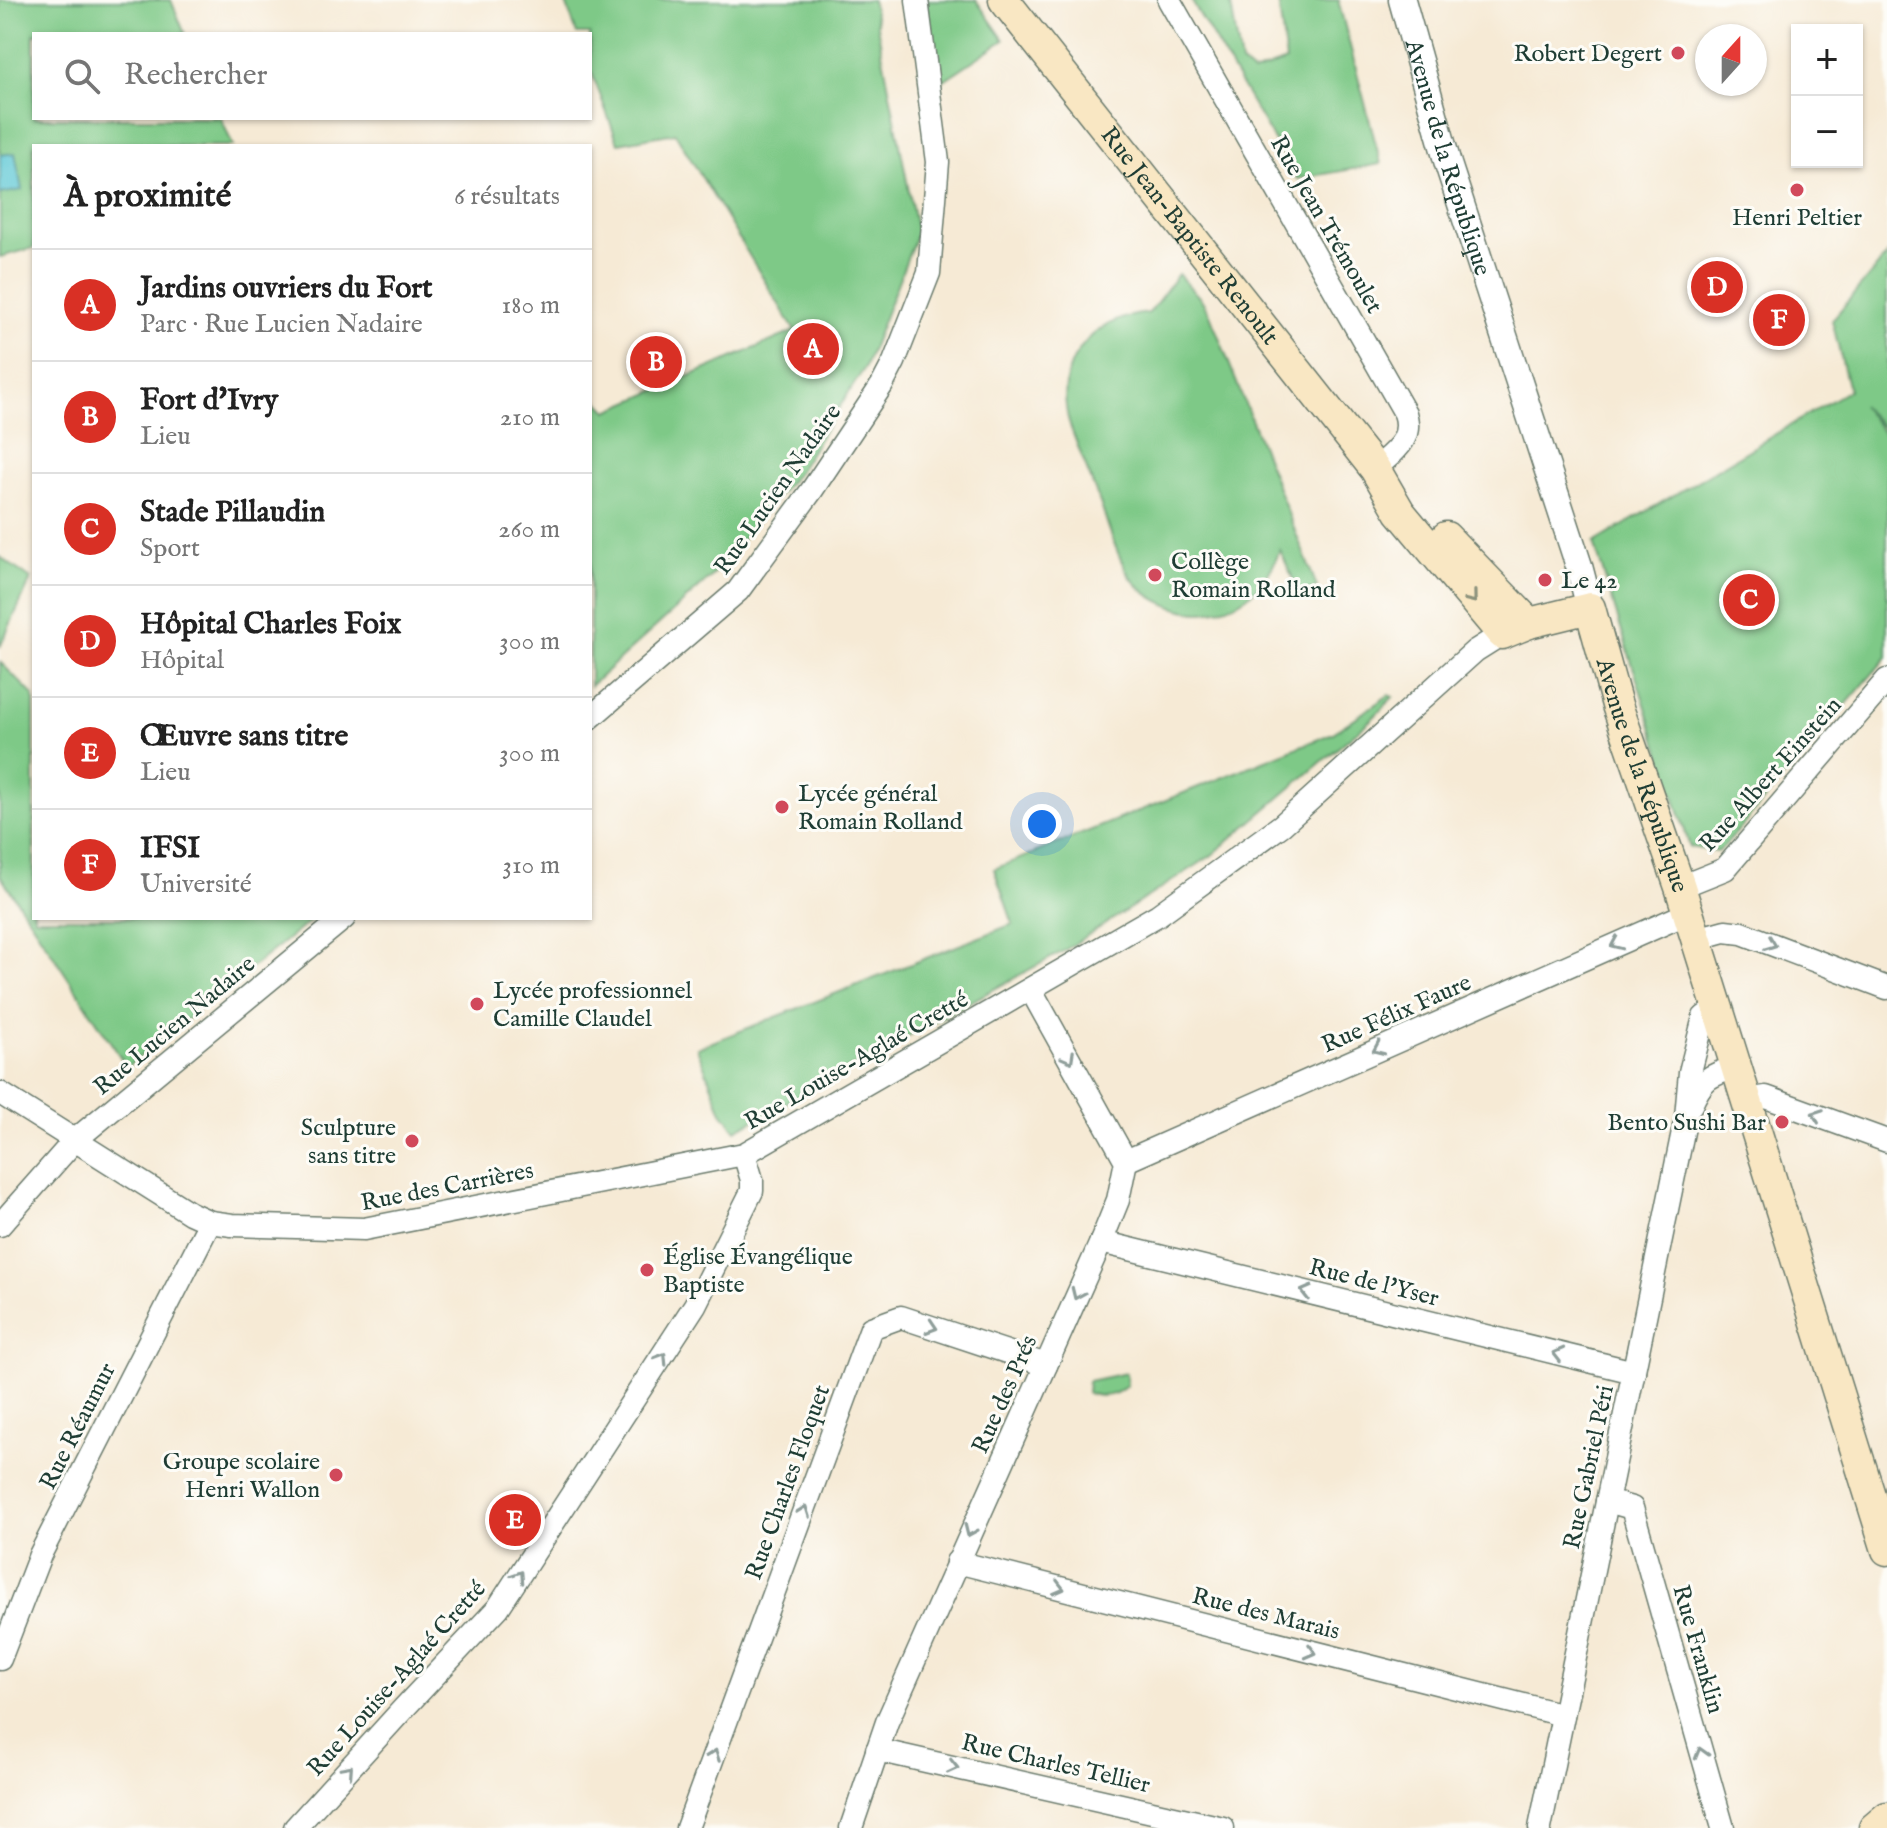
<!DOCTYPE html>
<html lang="fr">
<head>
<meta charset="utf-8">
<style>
	:root { --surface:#fff; --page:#f6f6f6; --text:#222; --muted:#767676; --line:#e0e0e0; --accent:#d93025 }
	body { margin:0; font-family:"IM FELL English",serif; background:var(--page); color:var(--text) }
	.controls { position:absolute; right:24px; top:24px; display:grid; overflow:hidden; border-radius:0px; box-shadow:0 2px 6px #0004 }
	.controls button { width:72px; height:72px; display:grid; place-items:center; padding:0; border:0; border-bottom:2px solid var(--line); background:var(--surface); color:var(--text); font:40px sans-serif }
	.compass { position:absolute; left:1695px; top:24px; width:72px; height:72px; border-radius:50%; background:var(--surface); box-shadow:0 2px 6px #0004; rotate:21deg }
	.you { position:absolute; left:1042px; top:824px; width:28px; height:28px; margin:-20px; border:6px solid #fff; border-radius:50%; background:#1a73e8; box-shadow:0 0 0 12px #1a73e833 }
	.badge { display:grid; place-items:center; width:52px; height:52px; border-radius:50%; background:var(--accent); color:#fff; font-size:26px; font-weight:700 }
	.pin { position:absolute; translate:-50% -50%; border:4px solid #fff; box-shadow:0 2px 8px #0006 }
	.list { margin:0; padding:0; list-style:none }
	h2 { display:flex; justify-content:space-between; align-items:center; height:104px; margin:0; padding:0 32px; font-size:34px }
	h2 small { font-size:26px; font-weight:400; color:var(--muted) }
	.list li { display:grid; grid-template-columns:52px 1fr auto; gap:24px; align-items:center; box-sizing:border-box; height:112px; padding:0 32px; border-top:2px solid var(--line) }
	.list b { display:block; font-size:30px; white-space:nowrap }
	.list p { margin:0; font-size:26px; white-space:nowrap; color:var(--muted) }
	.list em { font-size:26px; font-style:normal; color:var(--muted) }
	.icon { flex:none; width:44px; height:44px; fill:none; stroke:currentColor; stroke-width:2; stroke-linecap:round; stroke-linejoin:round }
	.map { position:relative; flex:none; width:1887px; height:1828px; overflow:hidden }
	.search { position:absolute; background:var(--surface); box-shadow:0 2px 6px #0004; left:32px; top:32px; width:560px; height:88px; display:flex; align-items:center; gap:20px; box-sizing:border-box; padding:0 28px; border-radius:0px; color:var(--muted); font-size:30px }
	.panel { position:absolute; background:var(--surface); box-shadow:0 2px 6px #0004; left:32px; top:144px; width:560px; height:776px; border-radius:0px }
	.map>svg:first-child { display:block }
	.green { fill:#7ec987; stroke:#4e835e; stroke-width:2 }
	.water { fill:#5dc8d6; stroke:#3e8285; stroke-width:2 }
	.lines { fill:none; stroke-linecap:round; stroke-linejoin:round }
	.minor-casing { stroke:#6a7a6c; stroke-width:25 }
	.tertiary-casing { stroke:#6a7a6c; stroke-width:29 }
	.secondary-casing { stroke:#6a7a6c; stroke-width:33 }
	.minor { stroke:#fff; stroke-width:22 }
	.tertiary { stroke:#fff; stroke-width:26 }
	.secondary { stroke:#f9e7c3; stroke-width:30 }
	.oneway { stroke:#8c927c }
	.oneway2 { stroke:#8f9e9a }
	.poi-dot { fill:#d1495b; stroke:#fdfcf7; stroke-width:3 }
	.labels { text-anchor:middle; stroke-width:6; stroke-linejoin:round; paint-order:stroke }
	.poi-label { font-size:24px; fill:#1f3d34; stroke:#fdfcf7; text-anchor:start }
	.street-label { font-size:24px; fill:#1f3d34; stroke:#fdfcf7 }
</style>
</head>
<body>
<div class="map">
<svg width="1887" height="1828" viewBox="0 0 1887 1828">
	<rect width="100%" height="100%" fill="#fdfcf7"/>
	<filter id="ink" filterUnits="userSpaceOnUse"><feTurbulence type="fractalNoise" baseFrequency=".0125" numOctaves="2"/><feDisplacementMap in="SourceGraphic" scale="16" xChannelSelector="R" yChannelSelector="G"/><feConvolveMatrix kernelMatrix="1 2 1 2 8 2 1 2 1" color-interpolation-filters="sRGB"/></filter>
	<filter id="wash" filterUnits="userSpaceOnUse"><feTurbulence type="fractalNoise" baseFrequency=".006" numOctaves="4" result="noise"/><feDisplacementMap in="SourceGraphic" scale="32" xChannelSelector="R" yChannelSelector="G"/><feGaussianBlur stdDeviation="1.8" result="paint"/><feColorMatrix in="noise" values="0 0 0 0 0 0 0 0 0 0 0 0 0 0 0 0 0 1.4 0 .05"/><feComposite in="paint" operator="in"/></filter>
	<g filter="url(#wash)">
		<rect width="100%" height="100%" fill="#f6ead5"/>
		<!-- green -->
		<g class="green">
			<path d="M 0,0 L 171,0 L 185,34 L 34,34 L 34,118 L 221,118 L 233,146 L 34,146 L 34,248 L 0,257 Z"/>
			<path d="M 565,0 L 872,0 L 917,233 L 865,367 L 798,472 L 711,577 L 590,686 L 590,393 L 608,411 L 795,331 L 675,133 L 618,143 L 590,68 L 590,34 L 577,34 Z"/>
			<path d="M 925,0 L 976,0 L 1004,40 L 938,84 Z"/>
			<path d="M 1191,0 L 1230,0 L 1241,63 L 1253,73 L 1286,61 L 1278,0 L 1338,0 L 1381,164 L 1297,179 Z"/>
			<path d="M 1887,255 L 1887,432 L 1861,405 L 1887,437 L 1887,657 L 1724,847 L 1718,852 L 1690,847 L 1594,543 L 1849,390 L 1832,320 Z"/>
			<path d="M 1178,274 L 1201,299 L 1209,312 L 1317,587 L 1300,594 L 1280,550 C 1269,579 1249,603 1217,610 C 1183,618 1140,599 1124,566 C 1114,547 1108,524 1100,503 C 1090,477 1079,450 1069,423 C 1054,364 1088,319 1149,313 Z"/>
			<path d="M 0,557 L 31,579 L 0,647 Z"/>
			<path d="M 0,662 L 34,696 L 34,918 L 314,918 L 127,1067 L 0,875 Z"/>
			<path d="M 1389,695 L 1393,697 L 1373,718 L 1211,856 L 1062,952 L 736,1130 L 722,1112 L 697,1048 L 1013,924 L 994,869 L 1333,733 Z"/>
			<path d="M 1126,1373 L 1127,1385 C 1115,1397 1103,1398 1087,1393 L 1088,1381 Z"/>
		</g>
		<!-- water -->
		<path class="water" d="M 15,153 L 22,190 L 0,194 L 0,155 Z"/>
	</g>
	<g filter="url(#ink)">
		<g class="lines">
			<!-- minor casing -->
			<g class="minor-casing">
				<g id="minor">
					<path d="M 1169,0 L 1405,413 C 1414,440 1393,452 1375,469"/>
					<path d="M 590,718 L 738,591 L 812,490 L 882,385 L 894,362 L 929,273 L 938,162 L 917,0"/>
					<path d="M 1680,887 L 1725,869 L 1887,680"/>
					<path d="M 1696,939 L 1725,931 L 1742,933 L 1887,988"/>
					<path d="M 0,1093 L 190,1213 L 210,1222 L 232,1225 L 364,1229 L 744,1154 L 1158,915 L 1282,825 L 1475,651 L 1502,634"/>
					<path d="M 1746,1100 L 1766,1097 L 1887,1141"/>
					<path d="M 1691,1105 C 1703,1078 1709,1076 1735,1067"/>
					<path d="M 1126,1161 L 1688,913"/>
					<path d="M 0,1225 L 74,1141 L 344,918"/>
					<path d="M 1101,1242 L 1634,1372"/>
					<path d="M 1607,1501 L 1632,1508 L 1723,1828"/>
					<path d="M 957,1562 L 1563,1715"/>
					<path d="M 0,1659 L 40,1555 L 210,1222"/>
					<path d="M 877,1750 L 1223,1828"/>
					<path d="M 295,1828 L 404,1708 L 498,1608 L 695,1305 L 752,1191 L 752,1180 L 744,1154"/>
					<path d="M 687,1828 L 871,1328 L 901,1317 L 1046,1365"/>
					<path d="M 851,1828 L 887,1722 L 1101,1242 L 1118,1200 L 1126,1161 L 1031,990"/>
					<path d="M 1540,1828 L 1686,1117 L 1690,1072 L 1704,1017 L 1717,1008"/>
				</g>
			</g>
			<!-- tertiary casing -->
			<g class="tertiary-casing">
				<g id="tertiary">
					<path id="s1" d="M 1402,0 L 1448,164 L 1579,566 L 1590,608"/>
				</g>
			</g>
			<!-- secondary casing -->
			<g class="secondary-casing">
				<g id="secondary">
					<path id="s2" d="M 1004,0 L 1375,469 L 1400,512 L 1502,634 L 1529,623 L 1590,608 L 1617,705 L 1680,887 L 1887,1550"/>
					<path d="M 1446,537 L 1529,623"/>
					<path d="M 1874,1828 L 1887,1817"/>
				</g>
			</g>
			<!-- minor -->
			<use href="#minor" class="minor"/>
			<!-- tertiary -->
			<use href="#tertiary" class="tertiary"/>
			<!-- secondary -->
			<use href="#secondary" class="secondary"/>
		</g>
		<!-- one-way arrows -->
		<defs><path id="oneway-chevron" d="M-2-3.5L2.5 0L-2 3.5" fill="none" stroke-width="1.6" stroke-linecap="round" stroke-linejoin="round" transform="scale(2)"/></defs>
		<use class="oneway" href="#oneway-chevron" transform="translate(1472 598) rotate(51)"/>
		<g class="oneway2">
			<use href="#oneway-chevron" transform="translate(1616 944) rotate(156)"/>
			<use href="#oneway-chevron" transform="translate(1771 944) rotate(21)"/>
			<use href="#oneway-chevron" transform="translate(1378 1049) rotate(156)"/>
			<use href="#oneway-chevron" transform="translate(1069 1058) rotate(61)"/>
			<use href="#oneway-chevron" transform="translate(1817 1115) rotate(-160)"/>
			<use href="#oneway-chevron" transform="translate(1306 1292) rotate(-166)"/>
			<use href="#oneway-chevron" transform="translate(1077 1294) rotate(114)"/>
			<use href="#oneway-chevron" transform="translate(932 1327) rotate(18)"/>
			<use href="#oneway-chevron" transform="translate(1558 1354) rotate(-166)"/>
			<use href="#oneway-chevron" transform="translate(662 1358) rotate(-58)"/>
			<use href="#oneway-chevron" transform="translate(804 1511) rotate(-70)"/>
			<use href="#oneway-chevron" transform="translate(970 1531) rotate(114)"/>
			<use href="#oneway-chevron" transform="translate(519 1576) rotate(-57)"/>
			<use href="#oneway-chevron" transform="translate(1059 1588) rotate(14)"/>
			<use href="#oneway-chevron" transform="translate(1311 1652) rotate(14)"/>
			<use href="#oneway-chevron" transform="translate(1701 1753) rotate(-106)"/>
			<use href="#oneway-chevron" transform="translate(714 1755) rotate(-70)"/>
			<use href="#oneway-chevron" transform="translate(953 1767) rotate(13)"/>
			<use href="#oneway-chevron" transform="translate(348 1770) rotate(-48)"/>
		</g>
	</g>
	<!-- markers -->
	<g class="poi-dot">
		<circle cx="1678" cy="53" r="8"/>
		<circle cx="1797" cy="190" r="8"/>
		<circle cx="1155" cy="575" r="8"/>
		<circle cx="1545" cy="580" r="8"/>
		<circle cx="782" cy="807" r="8"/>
		<circle cx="477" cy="1004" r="8"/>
		<circle cx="1782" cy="1122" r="8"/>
		<circle cx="412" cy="1141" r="8"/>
		<circle cx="647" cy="1270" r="8"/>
		<circle cx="336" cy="1475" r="8"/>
	</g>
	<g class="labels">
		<!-- poi labels -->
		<g class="poi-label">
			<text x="1662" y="61" text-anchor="end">Robert Degert</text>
			<text x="1797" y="225" text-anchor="middle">Henri Peltier</text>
			<text x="1171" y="569">Collège<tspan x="1171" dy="28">Romain Rolland</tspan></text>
			<text x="1561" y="588">Le 42</text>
			<text x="798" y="801">Lycée général<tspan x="798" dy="28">Romain Rolland</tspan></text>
			<text x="493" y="998">Lycée professionnel<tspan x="493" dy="28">Camille Claudel</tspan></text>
			<text x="1766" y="1130" text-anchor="end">Bento Sushi Bar</text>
			<text x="396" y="1135" text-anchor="end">Sculpture<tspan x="396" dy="28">sans titre</tspan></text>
			<text x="663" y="1264">Église Évangélique<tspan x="663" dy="28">Baptiste</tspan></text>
			<text x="320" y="1469" text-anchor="end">Groupe scolaire<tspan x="320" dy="28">Henri Wallon</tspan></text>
		</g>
		<!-- street labels -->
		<g class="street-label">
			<text dy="8" stroke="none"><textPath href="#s1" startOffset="164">Avenue de la République</textPath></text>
			<text transform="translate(1327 224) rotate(60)" y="8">Rue Jean Trémoulet</text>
			<text dy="8" stroke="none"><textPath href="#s2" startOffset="300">Rue Jean-Baptiste Renoult</textPath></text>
			<text transform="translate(777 489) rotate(-55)" y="8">Rue Lucien Nadaire</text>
			<text transform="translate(1770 774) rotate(-48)" y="8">Rue Albert Einstein</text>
			<text dy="8" stroke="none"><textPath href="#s2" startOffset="1074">Avenue de la République</textPath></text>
			<text transform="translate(1396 1013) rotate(-24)" y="8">Rue Félix Faure</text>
			<text transform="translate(174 1025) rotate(-40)" y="8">Rue Lucien Nadaire</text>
			<text transform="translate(856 1060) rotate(-30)" y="8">Rue Louise-Aglaé Cretté</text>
			<text transform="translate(447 1186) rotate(-11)" y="8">Rue des Carrières</text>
			<text transform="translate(1374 1282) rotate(14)" y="8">Rue de l'Yser</text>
			<text transform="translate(1004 1394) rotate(-66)" y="8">Rue des Prés</text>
			<text transform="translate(77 1426) rotate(-63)" y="8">Rue Réaumur</text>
			<text transform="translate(1588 1467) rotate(-78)" y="8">Rue Gabriel Péri</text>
			<text transform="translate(787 1482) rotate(-70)" y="8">Rue Charles Floquet</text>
			<text transform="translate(1266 1613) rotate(14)" y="8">Rue des Marais</text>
			<text transform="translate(1699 1649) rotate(74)" y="8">Rue Franklin</text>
			<text transform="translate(396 1678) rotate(-48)" y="8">Rue Louise-Aglaé Cretté</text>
			<text transform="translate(1056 1763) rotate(13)" y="8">Rue Charles Tellier</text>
		</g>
	</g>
</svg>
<div class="controls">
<button>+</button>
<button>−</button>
</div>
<svg class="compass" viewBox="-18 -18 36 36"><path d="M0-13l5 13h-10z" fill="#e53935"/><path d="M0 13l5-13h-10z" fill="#767676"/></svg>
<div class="you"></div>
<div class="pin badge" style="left:813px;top:349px">A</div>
<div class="pin badge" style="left:656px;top:362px">B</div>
<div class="pin badge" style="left:1749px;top:600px">C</div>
<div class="pin badge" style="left:1717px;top:287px">D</div>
<div class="pin badge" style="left:515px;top:1520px">E</div>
<div class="pin badge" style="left:1779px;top:320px">F</div>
<div class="search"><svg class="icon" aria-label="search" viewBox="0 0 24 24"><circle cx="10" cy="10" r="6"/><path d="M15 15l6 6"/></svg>Rechercher</div>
<section class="panel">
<h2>À proximité<small>6 résultats</small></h2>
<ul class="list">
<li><span class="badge">A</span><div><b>Jardins ouvriers du Fort</b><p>Parc · Rue Lucien Nadaire</p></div><em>180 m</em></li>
<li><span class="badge">B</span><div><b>Fort d'Ivry</b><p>Lieu</p></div><em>210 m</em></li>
<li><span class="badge">C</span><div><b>Stade Pillaudin</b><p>Sport</p></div><em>260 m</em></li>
<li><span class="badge">D</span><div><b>Hôpital Charles Foix</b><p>Hôpital</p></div><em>300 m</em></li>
<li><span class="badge">E</span><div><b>Œuvre sans titre</b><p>Lieu</p></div><em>300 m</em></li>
<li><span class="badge">F</span><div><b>IFSI</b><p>Université</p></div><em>310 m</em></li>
</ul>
</section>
</div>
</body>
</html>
